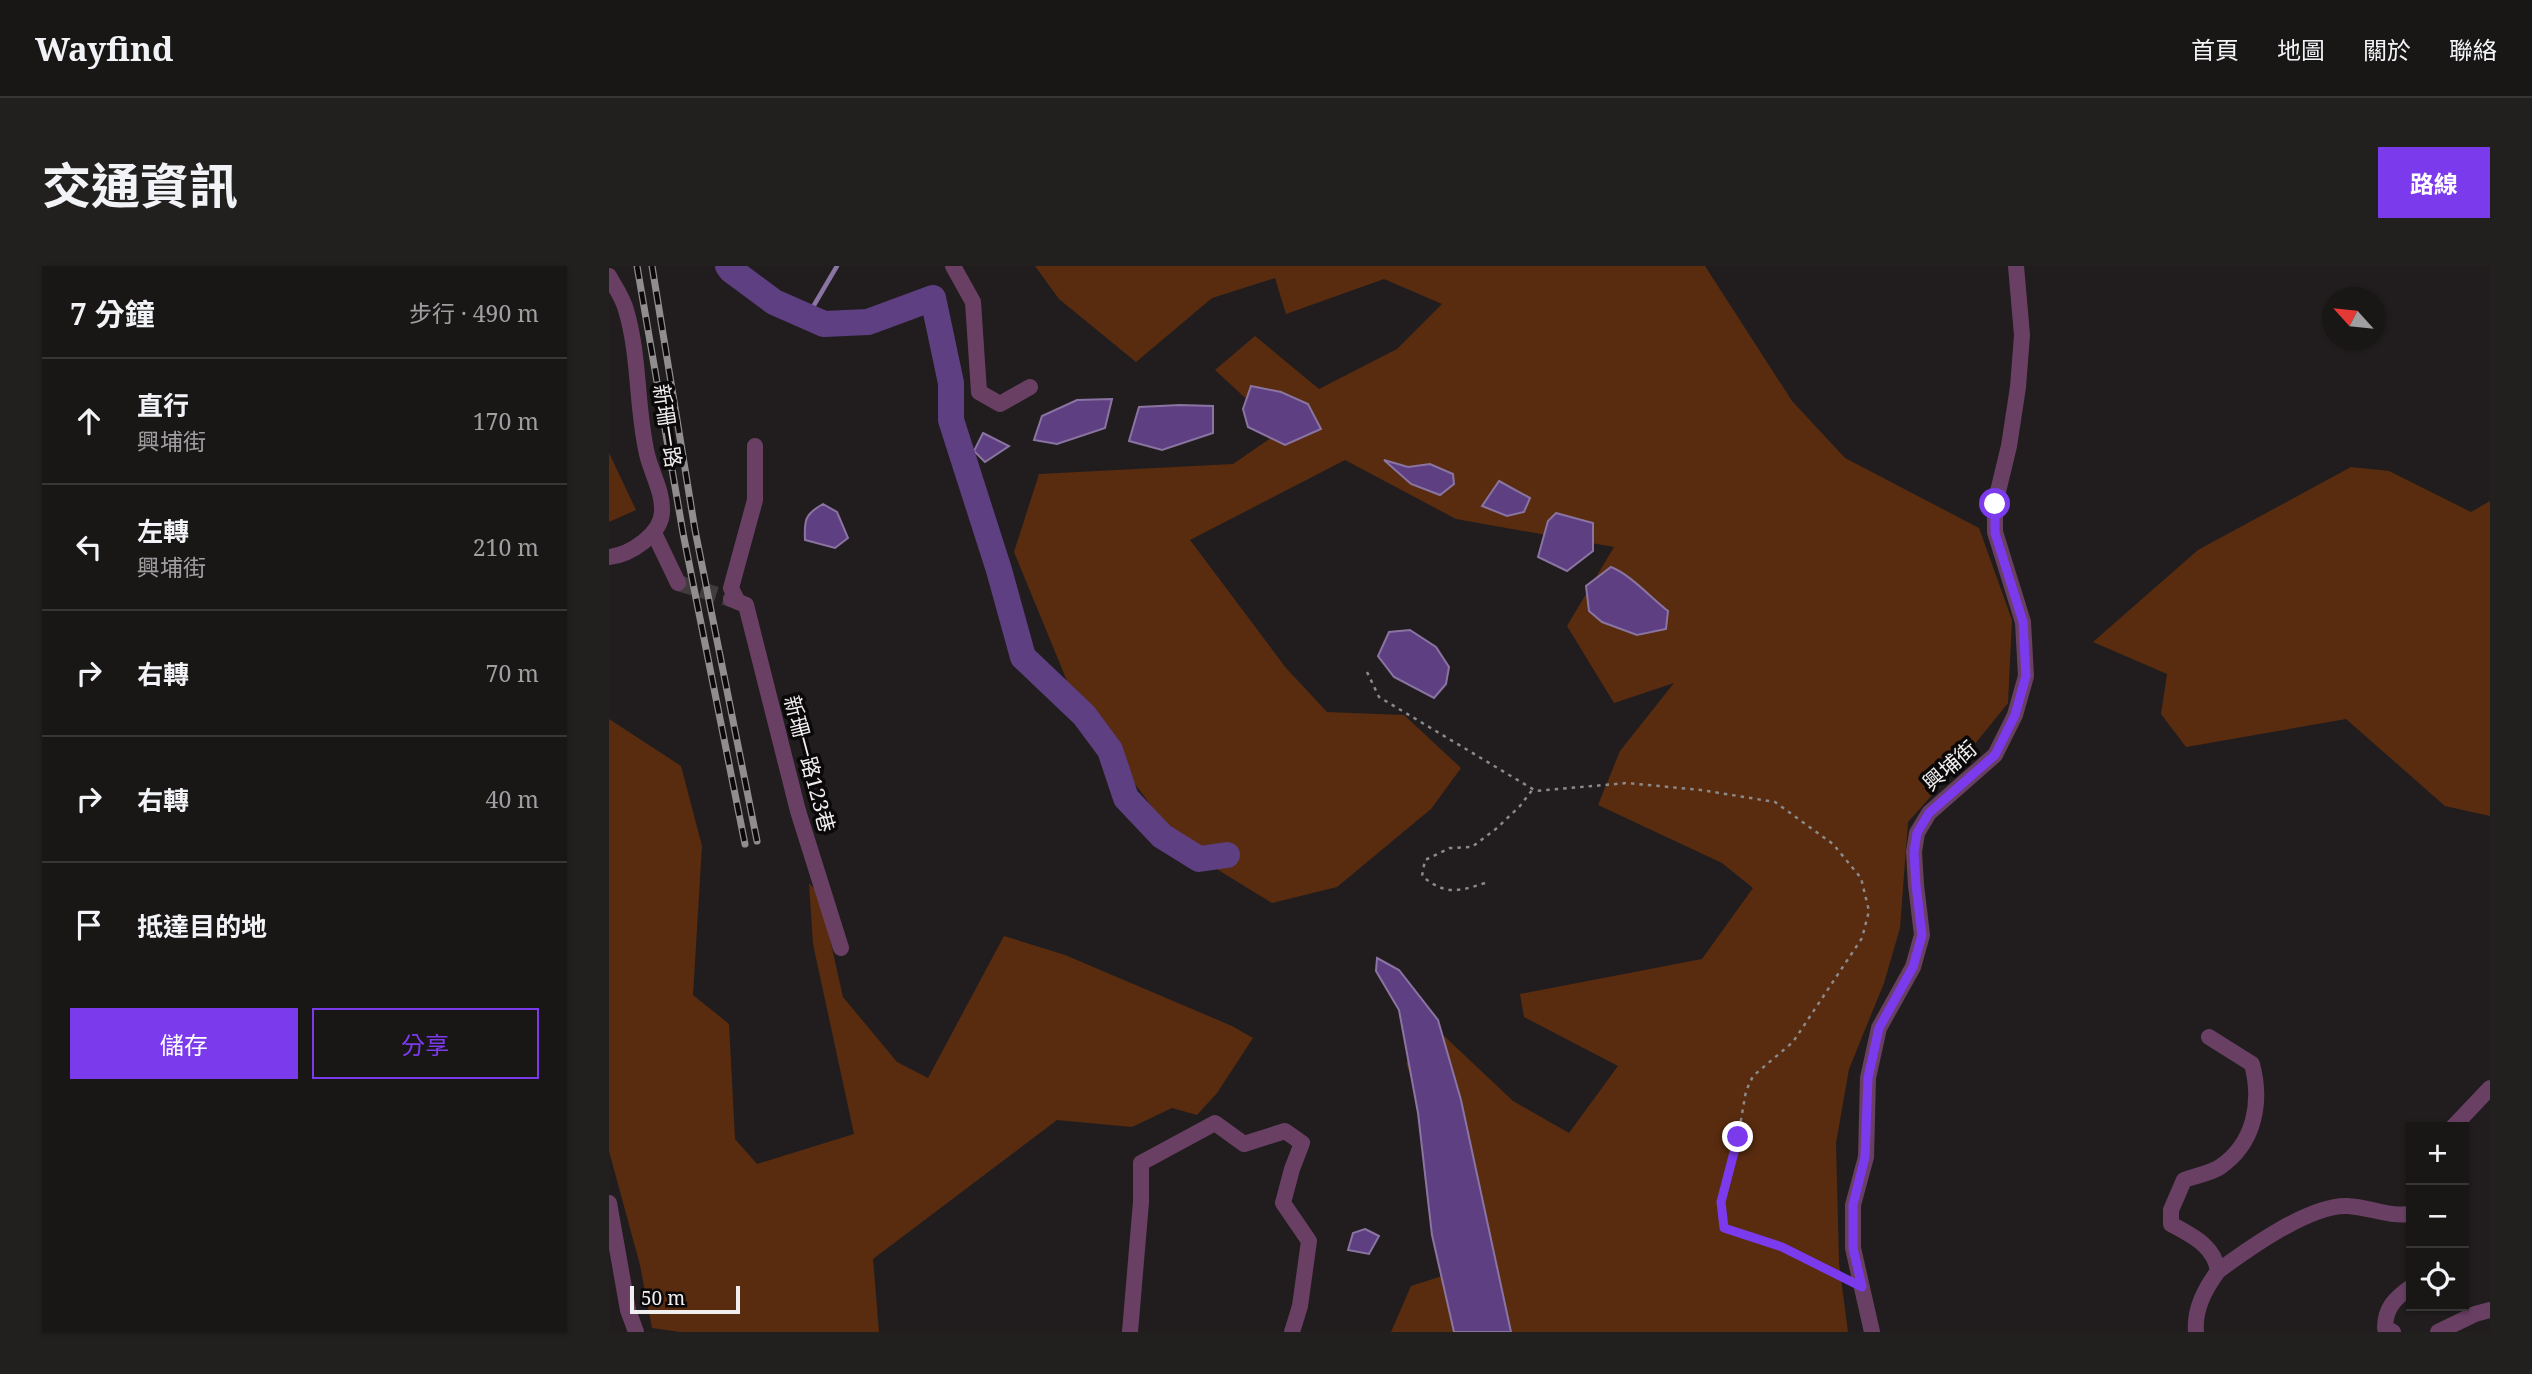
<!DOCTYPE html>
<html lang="zh-TW">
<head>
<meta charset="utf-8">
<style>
	:root { --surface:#191616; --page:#221f1f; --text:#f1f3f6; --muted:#9f9fa1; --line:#373535; --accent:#7c3aed }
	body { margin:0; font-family:"Noto Serif","Noto Sans TC",serif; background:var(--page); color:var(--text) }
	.controls { position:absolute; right:21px; bottom:21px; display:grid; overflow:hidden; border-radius:0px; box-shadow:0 2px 5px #0004 }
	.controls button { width:63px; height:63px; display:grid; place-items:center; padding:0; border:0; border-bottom:2px solid var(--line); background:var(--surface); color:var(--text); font:35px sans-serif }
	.compass { position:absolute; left:1713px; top:21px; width:63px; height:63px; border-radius:50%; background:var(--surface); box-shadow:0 2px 5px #0004; rotate:297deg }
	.scale { position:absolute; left:21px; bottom:18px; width:110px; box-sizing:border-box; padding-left:7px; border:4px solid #f1eeef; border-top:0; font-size:19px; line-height:24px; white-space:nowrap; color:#f1eeef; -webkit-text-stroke:5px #0a0808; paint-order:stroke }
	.stop { position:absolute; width:21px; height:21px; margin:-16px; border:5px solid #7c3aed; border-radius:50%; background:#fff }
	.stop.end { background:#7c3aed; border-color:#fff; box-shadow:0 2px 7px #0008 }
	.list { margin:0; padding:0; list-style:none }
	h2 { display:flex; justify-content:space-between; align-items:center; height:91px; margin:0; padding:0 28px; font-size:30px }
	h2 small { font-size:23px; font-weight:400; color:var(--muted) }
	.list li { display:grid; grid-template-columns:46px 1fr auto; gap:21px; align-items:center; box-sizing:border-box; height:126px; padding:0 28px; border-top:2px solid var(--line) }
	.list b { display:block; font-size:26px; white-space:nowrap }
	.list p { margin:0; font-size:23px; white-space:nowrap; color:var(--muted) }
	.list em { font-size:23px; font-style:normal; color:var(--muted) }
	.actions { display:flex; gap:14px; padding:21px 28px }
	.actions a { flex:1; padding:16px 0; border:2px solid var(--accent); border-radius:0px; text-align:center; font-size:24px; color:var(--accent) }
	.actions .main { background:var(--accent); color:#fff }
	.icon { flex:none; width:38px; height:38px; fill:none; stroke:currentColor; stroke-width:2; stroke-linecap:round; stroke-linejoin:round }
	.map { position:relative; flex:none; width:1881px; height:1066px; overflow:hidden; border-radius:0px }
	header { display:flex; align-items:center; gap:42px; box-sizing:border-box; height:98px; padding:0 35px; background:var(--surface); border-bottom:2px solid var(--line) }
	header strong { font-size:33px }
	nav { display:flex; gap:38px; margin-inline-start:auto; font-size:24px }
	.intro { display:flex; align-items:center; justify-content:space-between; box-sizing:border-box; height:168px; padding:0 42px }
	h1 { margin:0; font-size:49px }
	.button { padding:18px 32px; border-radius:0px; background:var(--accent); color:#fff; font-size:24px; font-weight:700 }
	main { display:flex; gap:42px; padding:0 42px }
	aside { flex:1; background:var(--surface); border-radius:0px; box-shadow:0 2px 5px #0004 }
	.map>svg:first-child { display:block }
	.green { fill:#592c0f }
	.water { fill:#5e3f81; stroke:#8a74a2; stroke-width:2 }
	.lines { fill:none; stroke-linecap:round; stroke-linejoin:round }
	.stream { stroke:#8a74a2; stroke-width:4.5 }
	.river { stroke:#5e3f81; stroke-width:26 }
	.minor-tunnel { stroke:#403c3d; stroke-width:16; stroke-dasharray:16 8; stroke-linecap:butt }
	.path { stroke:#8c898a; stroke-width:2.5; stroke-dasharray:3.5 5; stroke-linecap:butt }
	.minor { stroke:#694064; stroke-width:16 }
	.rail-casing { stroke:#908d8e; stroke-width:7 }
	.rail { stroke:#0a0808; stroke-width:4.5; stroke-dasharray:13; stroke-linecap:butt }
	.route { stroke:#7c3aed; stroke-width:9 }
	.labels { text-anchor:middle; stroke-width:7; stroke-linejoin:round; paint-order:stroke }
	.street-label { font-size:21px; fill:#f1eeef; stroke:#0a0808 }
</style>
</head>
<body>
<header>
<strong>Wayfind</strong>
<nav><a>首頁</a><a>地圖</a><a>關於</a><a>聯絡</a></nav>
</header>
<div class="intro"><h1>交通資訊</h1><a class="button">路線</a></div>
<main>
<aside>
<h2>7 分鐘<small>步行 · 490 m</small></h2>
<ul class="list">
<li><svg class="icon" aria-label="ahead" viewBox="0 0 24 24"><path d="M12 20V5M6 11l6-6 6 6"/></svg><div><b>直行</b><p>興埔街</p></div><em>170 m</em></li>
<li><svg class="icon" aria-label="left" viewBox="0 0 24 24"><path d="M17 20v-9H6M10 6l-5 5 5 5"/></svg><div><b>左轉</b><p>興埔街</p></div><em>210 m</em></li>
<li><svg class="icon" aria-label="right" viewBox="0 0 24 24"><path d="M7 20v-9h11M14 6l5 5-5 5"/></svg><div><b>右轉</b></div><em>70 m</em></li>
<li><svg class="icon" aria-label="right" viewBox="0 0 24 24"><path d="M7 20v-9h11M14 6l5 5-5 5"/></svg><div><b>右轉</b></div><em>40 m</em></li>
<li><svg class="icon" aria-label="arrive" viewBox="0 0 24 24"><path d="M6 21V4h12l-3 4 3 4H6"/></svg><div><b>抵達目的地</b></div></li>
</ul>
<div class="actions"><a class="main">儲存</a><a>分享</a></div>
</aside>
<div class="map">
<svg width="1881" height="1066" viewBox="0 0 1881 1066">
	<rect width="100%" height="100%" fill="#211d1e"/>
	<!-- green -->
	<g class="green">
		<path d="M 426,0 L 1096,0 L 1183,135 L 1236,192 L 1370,262 L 1403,354 L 1399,437 L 1340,510 L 1299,556 L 1291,662 L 1275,717 L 1240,803 L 1227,877 L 1230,997 L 1239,1066 L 782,1066 L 802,1020 L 868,999 L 797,797 L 833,768 L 904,835 L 960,867 L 1009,800 L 915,751 L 911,728 L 1093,693 L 1144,622 L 1113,597 L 989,539 L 1011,485 L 1065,417 L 1005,437 L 958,360 L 1005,281 L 847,253 L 736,194 L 581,274 L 677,402 L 718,446 L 795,449 L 852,502 L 822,543 L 728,621 L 663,637 L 575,583 L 470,444 L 405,286 L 430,208 L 624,198 L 672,165 L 606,104 L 646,70 L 710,123 L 788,83 L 833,38 L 775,13 L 677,48 L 666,12 L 603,32 L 527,96 L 450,33 Z"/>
		<path d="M 0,187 L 27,244 L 0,256 Z"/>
		<path d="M 1742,201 L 1780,205 L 1862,246 L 1881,235 L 1881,550 L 1836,540 L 1737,453 L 1577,481 L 1552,448 L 1558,408 L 1484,376 L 1589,284 Z"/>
		<path d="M 0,453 L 72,500 L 93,580 L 84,729 L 120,758 L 126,873 L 148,898 L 245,868 L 204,678 L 200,617 L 211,629 L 234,731 L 288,796 L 319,812 L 395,670 L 456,689 L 623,760 L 644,772 L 608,827 L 588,849 L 563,842 L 523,861 L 448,854 L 264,993 L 270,1066 L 71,1066 L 43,1062 L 31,999 L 0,885 Z"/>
	</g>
	<!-- water -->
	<g class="water">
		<path d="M 642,120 L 672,126 L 699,138 L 712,163 L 676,179 L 639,161 L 634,143 Z"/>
		<path d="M 503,133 L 496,162 L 448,178 L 425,174 L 433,150 L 468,134 Z"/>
		<path d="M 571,139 L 604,140 L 604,167 L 553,184 L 520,175 L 530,141 Z"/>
		<path d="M 374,167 L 400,180 L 376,196 L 365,185 Z"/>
		<path d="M 775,194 L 799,201 L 821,198 L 844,208 L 845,218 L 831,229 L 802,218 Z"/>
		<path d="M 890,215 L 921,232 L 915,246 L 898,250 L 873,240 Z"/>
		<path d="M 214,238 L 228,246 L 239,272 L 226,282 L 196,274 C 195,254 196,248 214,238 Z"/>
		<path d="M 947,247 L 984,257 L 984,285 L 958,305 L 929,291 L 939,255 Z"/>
		<path d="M 1002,301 C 1022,309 1041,331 1059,345 L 1057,363 L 1028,369 L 993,356 L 980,345 L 977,320 Z"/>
		<path d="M 801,364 L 827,381 L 840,401 L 837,418 L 825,432 L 785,411 L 769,390 L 780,366 Z"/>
		<path d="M 768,692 L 790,704 L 829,754 L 852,834 L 902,1066 L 845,1066 L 823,969 L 809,847 L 790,744 L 767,705 Z"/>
		<path d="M 756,963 L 770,970 L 760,988 L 739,984 L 744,967 Z"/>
	</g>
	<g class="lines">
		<!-- stream -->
		<path class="stream" d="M 198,51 L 228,0"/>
		<!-- river -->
		<path class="river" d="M 119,0 L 122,4 L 165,36 L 215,58 L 259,56 L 324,32 L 342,117 L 342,154 L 390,304 L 414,391 L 475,449 L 501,484 L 517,532 L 553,570 L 590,593 L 618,589"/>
		<!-- minor-tunnel -->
		<path class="minor-tunnel" d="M 69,317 L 122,333"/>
		<!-- path -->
		<g class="path">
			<path d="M 758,406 L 770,431 L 927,525 L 1018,517 L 1092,524 L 1166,536 L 1224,578 L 1252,612 L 1260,645 L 1253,672 L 1184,776 L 1144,810 L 1137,825 L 1129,871 L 1112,936 L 1115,962 L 1173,981 L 1234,1012"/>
			<path d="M 876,617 C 848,626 836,629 813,610 L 816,594 L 841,582 L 863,581 L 888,562 L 911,540 L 924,523"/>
		</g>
		<!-- minor -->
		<g class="minor">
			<path d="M 344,0 L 364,36 L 370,126 L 391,138 L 421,121"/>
			<path d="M 0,10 C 6,21 14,32 17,44 C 31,91 27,140 38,188 C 42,206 54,226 53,245 C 53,268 21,289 0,291"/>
			<path d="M 45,267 L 69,317"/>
			<path d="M 122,333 L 137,339 L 189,545 L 232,682"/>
			<path d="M 129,336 L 122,322 L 146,234 L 146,180"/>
			<path d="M 1844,861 L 1881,822"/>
			<path d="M 0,937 L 19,1044 L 27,1066"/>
			<path d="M 1609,1005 C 1639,983 1700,939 1738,940 C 1761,941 1778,951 1802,948"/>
			<path d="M 521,1066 L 532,936 L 532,897 L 606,857 L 635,878 L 676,865 L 693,877 L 683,903 L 674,937 L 700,975 L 691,1040 L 683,1066"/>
			<path d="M 1263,1066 L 1244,982 L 1244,939 L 1257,891 L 1259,812 L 1270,762 L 1304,701 L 1313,669 L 1307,619 L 1305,586 L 1308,567 L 1320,547 L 1386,489 L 1406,449 L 1417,410 L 1414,356 L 1386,266 L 1386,238 L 1400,180 L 1409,121 L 1413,69 L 1407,0"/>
			<path d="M 1587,1066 C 1585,1043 1596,1023 1609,1005 C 1605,979 1583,970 1562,958 L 1562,944 L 1575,914 C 1586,910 1602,907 1611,901 C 1646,877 1653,836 1643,798 L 1600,771"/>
			<path d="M 1784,1066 L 1776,1062 C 1776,1042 1786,1032 1802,1021"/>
			<path d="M 1829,1066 L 1866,1048 L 1881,1044"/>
		</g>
		<!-- rail casing -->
		<g class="rail-casing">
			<g id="rail">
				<path d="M 28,0 L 74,267 L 136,578"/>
				<path d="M 43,0 L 86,264 L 148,575"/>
			</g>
		</g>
		<!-- rail -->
		<use href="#rail" class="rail"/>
	</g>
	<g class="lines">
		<!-- route -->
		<path class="route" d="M 1129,871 L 1112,936 L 1115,962 L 1173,981 L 1253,1021 L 1244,982 L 1244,939 L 1256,891 L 1259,812 L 1270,762 L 1304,701 L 1313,669 L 1307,619 L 1305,586 L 1308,567 L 1320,547 L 1386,489 L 1406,449 L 1417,410 L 1414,356 L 1386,267 L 1386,238"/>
	</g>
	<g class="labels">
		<!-- street labels -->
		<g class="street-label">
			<text transform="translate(58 160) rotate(81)" y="7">新珊一路</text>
			<text transform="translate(200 498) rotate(75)" y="7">新珊一路123巷</text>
			<text transform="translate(1341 500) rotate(-41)" y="7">興埔街</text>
		</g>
	</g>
</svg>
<div class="controls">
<button>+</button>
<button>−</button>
<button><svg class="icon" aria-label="locate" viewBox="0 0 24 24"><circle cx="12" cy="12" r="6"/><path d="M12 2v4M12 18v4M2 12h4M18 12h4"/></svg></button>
</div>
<svg class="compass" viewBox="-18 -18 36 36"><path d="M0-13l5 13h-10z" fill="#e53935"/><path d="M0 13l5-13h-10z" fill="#9f9fa1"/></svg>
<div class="scale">50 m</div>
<div class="stop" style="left:1386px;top:238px"></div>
<div class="stop end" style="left:1129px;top:871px"></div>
</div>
</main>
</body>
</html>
